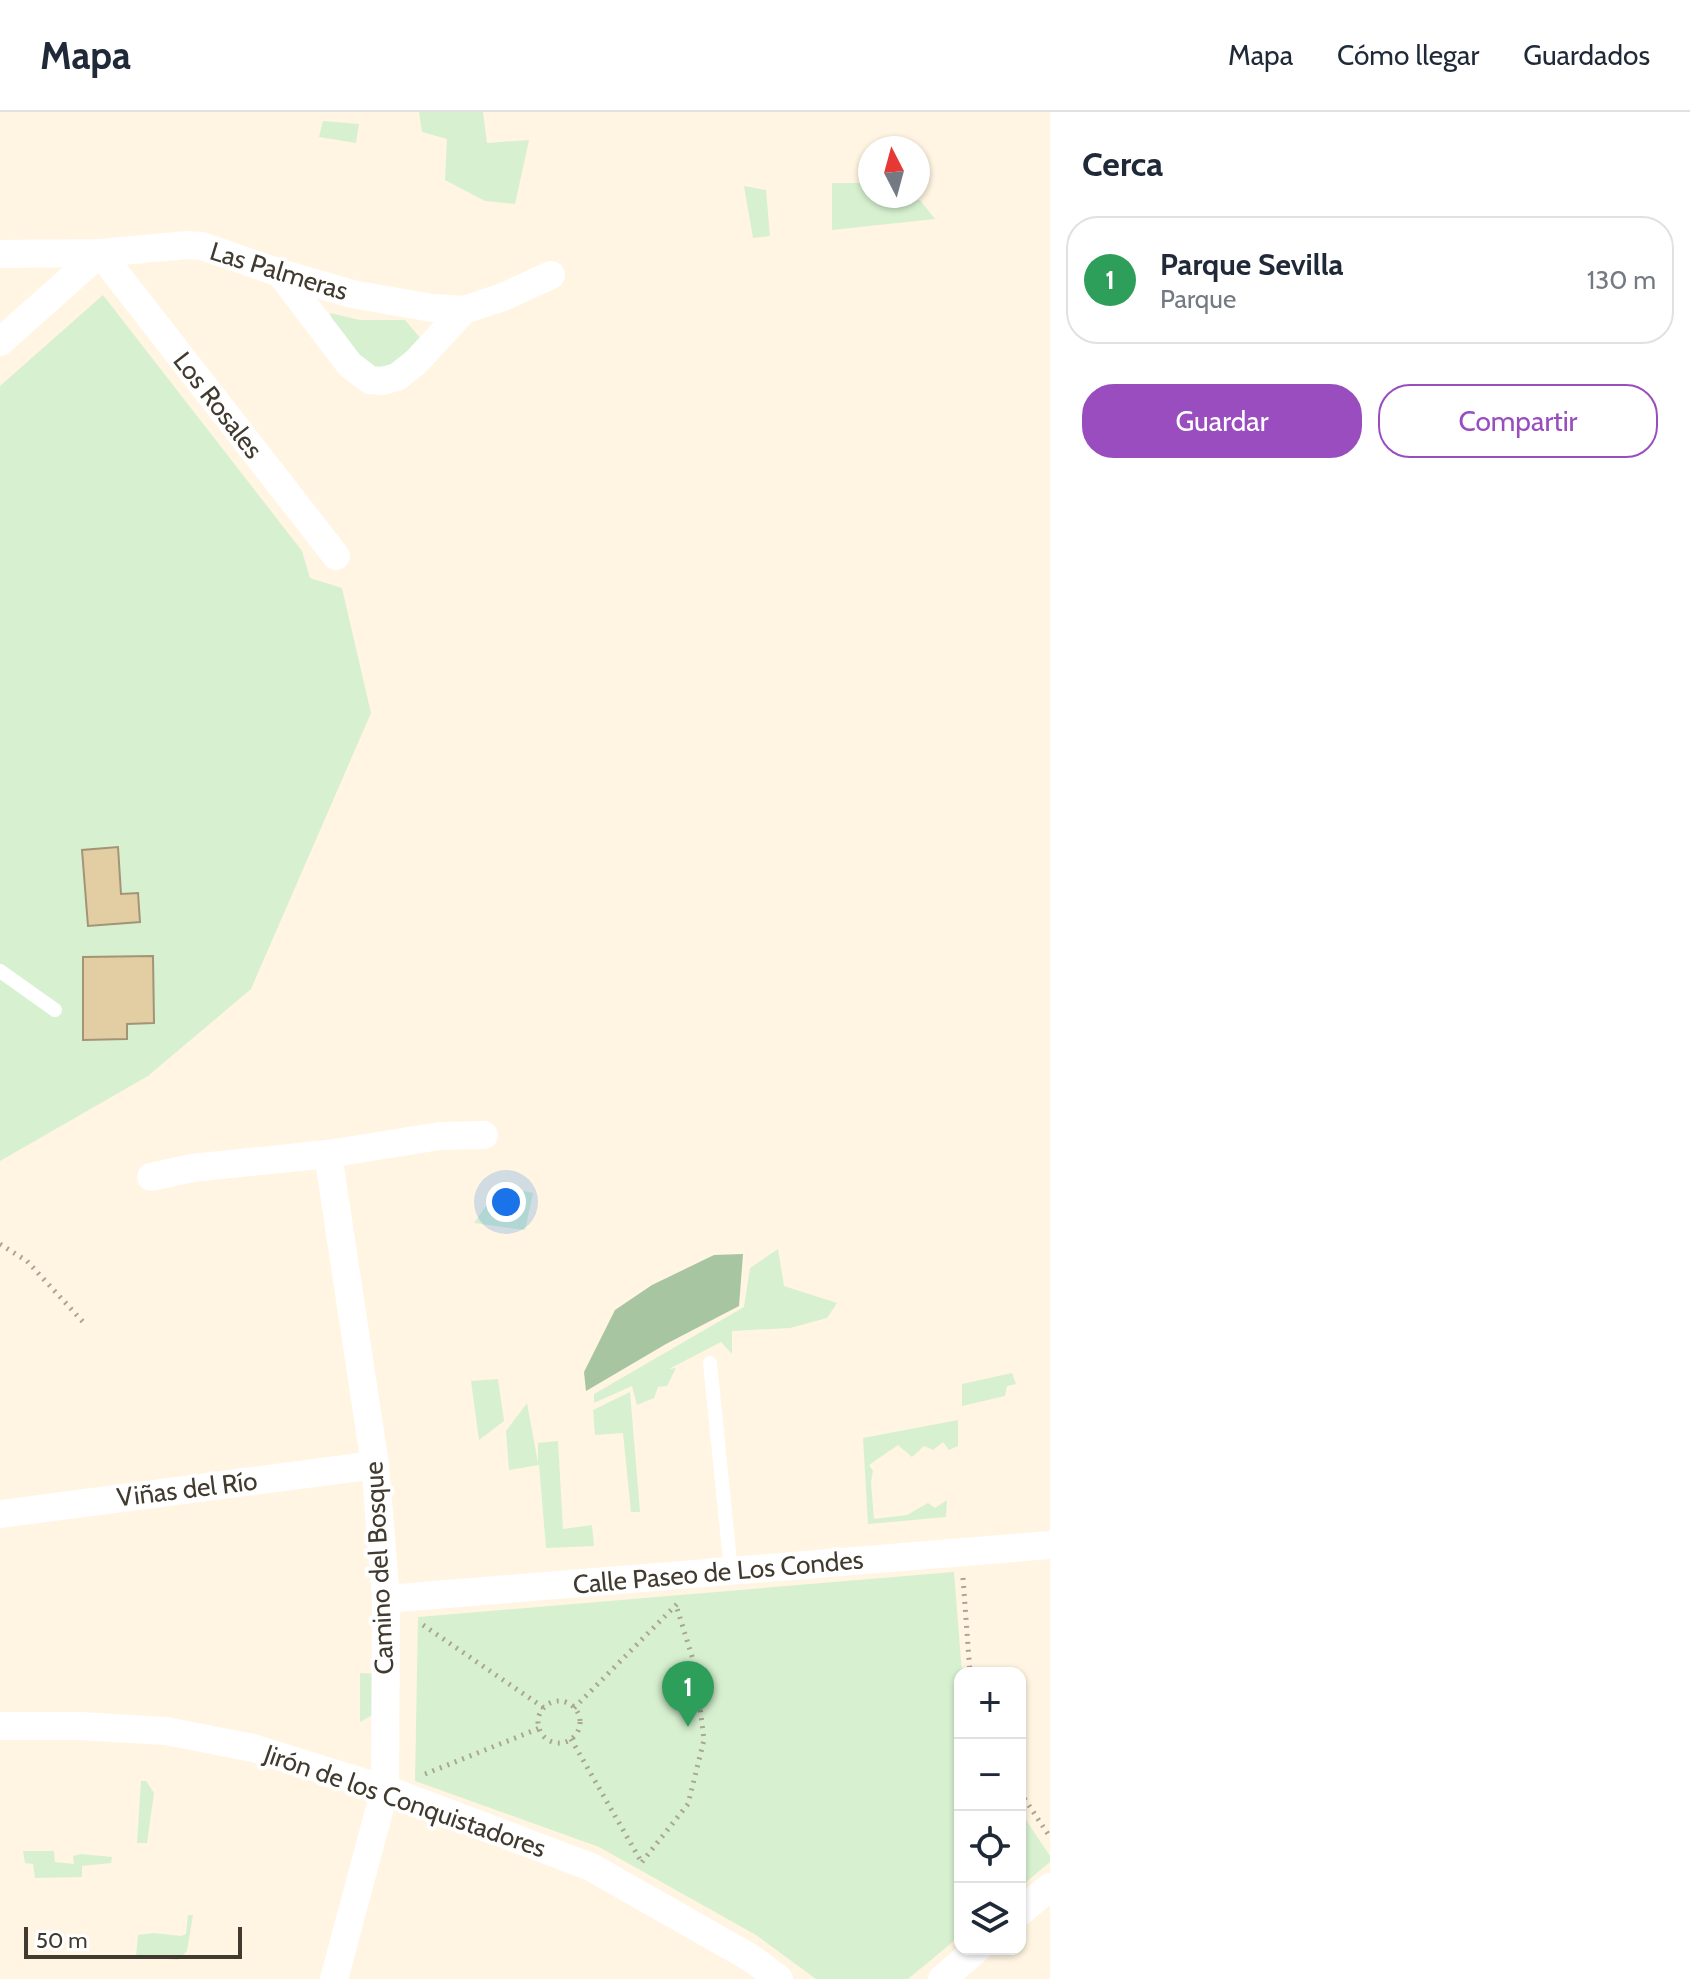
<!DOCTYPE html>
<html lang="es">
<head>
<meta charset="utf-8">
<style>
	:root { --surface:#fff; --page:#f2f2f3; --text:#1f2937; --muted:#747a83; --line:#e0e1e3; --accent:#994dbf }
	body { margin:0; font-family:Cabin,sans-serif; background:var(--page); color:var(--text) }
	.controls { position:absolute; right:24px; bottom:24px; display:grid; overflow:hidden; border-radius:16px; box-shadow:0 2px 6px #0004 }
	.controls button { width:72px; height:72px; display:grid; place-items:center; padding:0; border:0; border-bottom:2px solid var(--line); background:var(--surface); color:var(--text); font:40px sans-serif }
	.compass { position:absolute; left:858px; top:24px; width:72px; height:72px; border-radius:50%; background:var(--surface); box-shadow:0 2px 6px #0004; rotate:354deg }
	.scale { position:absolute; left:24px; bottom:20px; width:218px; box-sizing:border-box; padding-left:8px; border:4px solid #413a2e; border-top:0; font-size:22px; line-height:28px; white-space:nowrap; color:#413a2e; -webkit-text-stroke:6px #fff; paint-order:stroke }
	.you { position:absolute; left:506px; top:1090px; width:28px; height:28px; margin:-20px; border:6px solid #fff; border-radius:50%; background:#1a73e8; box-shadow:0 0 0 12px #1a73e833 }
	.badge { display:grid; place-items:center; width:52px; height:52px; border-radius:50%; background:var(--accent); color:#fff; font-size:26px; font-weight:700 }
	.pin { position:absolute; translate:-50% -66px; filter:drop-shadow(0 2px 4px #0008) }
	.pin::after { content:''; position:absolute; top:42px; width:28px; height:24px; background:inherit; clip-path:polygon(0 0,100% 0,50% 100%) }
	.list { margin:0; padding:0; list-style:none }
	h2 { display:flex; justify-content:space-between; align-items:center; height:104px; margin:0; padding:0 32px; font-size:34px }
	h2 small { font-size:26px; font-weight:400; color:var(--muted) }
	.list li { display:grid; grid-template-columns:52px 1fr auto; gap:24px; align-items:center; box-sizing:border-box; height:128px; margin:0 16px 16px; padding:0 16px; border:2px solid var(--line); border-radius:32px }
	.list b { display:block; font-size:30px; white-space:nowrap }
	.list p { margin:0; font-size:26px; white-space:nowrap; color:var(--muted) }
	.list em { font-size:26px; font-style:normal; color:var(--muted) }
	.actions { display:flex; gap:16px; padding:24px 32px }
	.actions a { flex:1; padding:18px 0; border:2px solid var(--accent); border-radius:32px; text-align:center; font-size:28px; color:var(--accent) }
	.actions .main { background:var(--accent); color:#fff }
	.icon { flex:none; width:44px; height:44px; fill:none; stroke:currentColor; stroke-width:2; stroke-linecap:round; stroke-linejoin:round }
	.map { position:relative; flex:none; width:1050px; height:1867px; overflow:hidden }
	header { display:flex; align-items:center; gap:48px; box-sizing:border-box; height:112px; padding:0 40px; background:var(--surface); border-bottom:2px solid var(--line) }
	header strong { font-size:38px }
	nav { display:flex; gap:44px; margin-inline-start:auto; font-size:28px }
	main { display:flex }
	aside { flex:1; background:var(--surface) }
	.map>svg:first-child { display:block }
	.green { fill:#d7f1d0 }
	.forest { fill:#a7c5a0 }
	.building { fill:#e3cea4; stroke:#a39476; stroke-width:2 }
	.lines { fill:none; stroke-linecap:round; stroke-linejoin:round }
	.path { stroke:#aca494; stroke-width:5; stroke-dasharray:2 6; stroke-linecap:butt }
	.service { stroke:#fff; stroke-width:14 }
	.minor { stroke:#fff; stroke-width:28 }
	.labels { text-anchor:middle; stroke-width:8; stroke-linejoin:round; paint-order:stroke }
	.street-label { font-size:26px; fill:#413a2e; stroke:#fff }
</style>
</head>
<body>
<header>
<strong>Mapa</strong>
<nav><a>Mapa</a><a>Cómo llegar</a><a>Guardados</a></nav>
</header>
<main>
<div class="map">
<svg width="1050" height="1867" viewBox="0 0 1050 1867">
	<rect width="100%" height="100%" fill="#fff5e2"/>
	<!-- green -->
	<g class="green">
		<path d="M 419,0 L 483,0 L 487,31 L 529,28 L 515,92 L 485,89 L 445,68 L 447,27 L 422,20 Z"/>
		<path d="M 323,9 L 359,12 L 356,31 L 319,25 Z"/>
		<path d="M 832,71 L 870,71 L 870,84 L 901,84 L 920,88 L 935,107 L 832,118 Z"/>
		<path d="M 744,74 L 766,78 L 770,124 L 753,126 Z"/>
		<path d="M 103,183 L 302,439 L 310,466 L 342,476 L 371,601 L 251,877 L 148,964 L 0,1049 L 0,274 Z"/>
		<path d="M 330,201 L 360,208 L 405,208 L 421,227 C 402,250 394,261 362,253 L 334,213 Z"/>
		<path d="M 500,1074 L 533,1081 L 525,1118 L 474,1111 Z"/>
		<path d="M 778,1137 L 784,1174 L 837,1191 L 827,1206 L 790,1216 L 732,1219 L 732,1242 L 721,1230 L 669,1257 L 676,1256 L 667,1274 L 658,1275 L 654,1286 L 637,1293 L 632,1274 L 594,1291 L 594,1282 L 744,1195 L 750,1156 Z"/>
		<path d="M 1012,1261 L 1016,1272 L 1007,1274 L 1005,1284 L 962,1294 L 962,1272 Z"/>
		<path d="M 498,1267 L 504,1309 L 479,1328 L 471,1269 Z"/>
		<path d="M 630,1280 L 640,1400 L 631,1400 L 623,1321 L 595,1323 L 593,1298 Z"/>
		<path d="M 527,1291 L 538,1351 L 538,1331 L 558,1329 L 563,1417 L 592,1413 L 594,1434 L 546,1436 L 539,1353 L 509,1358 L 506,1319 Z"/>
		<path d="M 958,1308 L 958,1334 L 949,1338 L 943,1330 L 933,1338 L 924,1334 L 912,1345 L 898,1333 L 869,1353 L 873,1359 L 871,1370 L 874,1407 L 907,1403 L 928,1391 L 935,1396 L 947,1388 L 946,1405 L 868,1412 L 863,1326 Z"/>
		<path d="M 954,1460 L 962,1561 L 960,1561 L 960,1824 L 908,1867 L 816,1867 L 756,1823 L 599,1735 L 415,1669 L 418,1505 Z"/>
		<path d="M 360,1561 L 382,1562 L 381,1598 L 360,1610 Z"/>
		<path d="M 141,1669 L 146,1669 L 154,1681 L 147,1731 L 137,1731 Z"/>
		<path d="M 1020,1699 L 1050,1744 L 1050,1750 L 1020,1775 Z"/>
		<path d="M 23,1739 L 54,1739 L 55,1750 L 74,1752 L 73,1744 L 81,1742 L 112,1745 L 111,1751 L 82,1754 L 82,1765 L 35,1766 L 33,1752 L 25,1751 Z"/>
		<path d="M 188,1803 L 193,1803 L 187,1839 L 178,1848 L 136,1844 L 138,1823 L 154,1821 L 181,1824 L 186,1822 Z"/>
	</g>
	<!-- forest -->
	<path class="forest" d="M 743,1142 L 739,1194 L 666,1232 L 586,1279 L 584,1260 L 615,1198 L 652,1173 L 714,1143 Z"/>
	<!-- building -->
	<g class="building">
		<path d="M 118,735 L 121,782 L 138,781 L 140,810 L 88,814 L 82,738 Z"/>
		<path d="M 153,844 L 154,911 L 127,912 L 127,927 L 83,928 L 83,845 Z"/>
	</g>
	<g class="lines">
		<!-- path -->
		<g class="path">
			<path d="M 0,1132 L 27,1149 L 84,1211"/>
			<path d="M 963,1466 L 970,1561"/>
			<path d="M 423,1513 L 544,1596"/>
			<circle cx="559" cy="1610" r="21"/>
			<path d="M 574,1596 L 678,1491"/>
			<path d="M 571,1627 L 642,1751"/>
			<path d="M 425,1662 L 540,1616"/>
			<path d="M 1020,1680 L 1050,1725"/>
			<path d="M 642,1750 L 688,1692 L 704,1628 L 695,1554 L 676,1493"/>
		</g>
		<!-- service -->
		<g class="service">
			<path d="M 0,859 L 55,898"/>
			<path d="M 710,1251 L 731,1459"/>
		</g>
		<!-- minor -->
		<g class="minor">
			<path d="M 0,142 L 100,141 L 187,133 L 202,134 L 280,161 L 352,182 L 432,196 L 464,198 L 503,185 L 551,163"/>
			<path d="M 280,161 L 350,253 L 370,268 L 382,269 L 397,265 L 416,250 L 464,198"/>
			<path d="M 0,230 L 100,141 L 336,444"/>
			<path d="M 328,1042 L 375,1353 L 386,1487 L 385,1677 L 334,1867"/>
			<path d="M 151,1065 L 192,1056 L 328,1042 L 440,1024 L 484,1023"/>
			<path d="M 0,1402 L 375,1353"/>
			<path d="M 386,1487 L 1050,1433"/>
			<path d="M 0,1614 L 80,1614 L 166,1619 L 253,1636 L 385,1677 L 591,1755 L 751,1846 L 779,1867"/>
			<path d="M 1020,1800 L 1050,1775"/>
			<path d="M 942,1867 L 977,1837"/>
		</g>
	</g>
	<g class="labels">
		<!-- street labels -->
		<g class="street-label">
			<text transform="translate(279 159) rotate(17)" y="9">Las Palmeras</text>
			<text transform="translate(218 293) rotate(52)" y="9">Los Rosales</text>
			<text transform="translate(187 1377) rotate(-7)" y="9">Viñas del Río</text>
			<text transform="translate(379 1456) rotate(-93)" y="9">Camino del Bosque</text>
			<text transform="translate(718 1460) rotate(-5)" y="9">Calle Paseo de Los Condes</text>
			<text transform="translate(405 1689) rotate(19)" y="9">Jirón de los Conquistadores</text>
		</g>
	</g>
</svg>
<div class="controls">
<button>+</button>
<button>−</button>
<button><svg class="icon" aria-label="locate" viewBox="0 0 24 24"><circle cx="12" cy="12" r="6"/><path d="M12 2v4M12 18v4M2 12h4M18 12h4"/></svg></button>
<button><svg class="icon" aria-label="layers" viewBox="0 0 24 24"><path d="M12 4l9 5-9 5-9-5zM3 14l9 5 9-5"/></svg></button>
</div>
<svg class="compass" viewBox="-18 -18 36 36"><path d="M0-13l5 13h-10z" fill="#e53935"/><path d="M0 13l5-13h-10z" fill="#747a83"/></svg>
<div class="scale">50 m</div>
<div class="you"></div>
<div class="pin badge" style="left:688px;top:1615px;background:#2e9e5b">1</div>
</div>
<aside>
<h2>Cerca<small></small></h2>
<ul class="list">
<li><span class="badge" style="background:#2e9e5b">1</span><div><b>Parque Sevilla</b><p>Parque</p></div><em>130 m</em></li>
</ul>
<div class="actions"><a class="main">Guardar</a><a>Compartir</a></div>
</aside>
</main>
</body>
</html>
